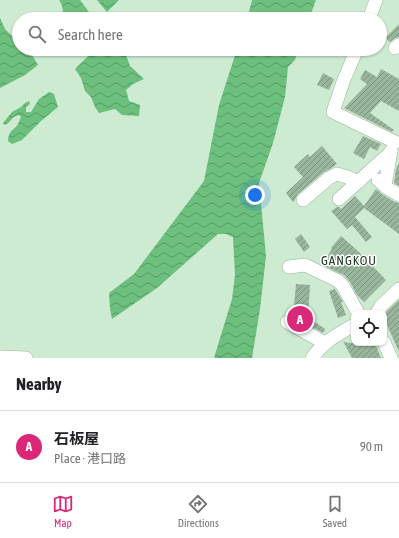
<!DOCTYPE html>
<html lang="en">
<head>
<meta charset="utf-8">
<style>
	:root { --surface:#fff; --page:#f6f6f6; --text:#202124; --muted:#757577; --line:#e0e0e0; --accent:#db2777 }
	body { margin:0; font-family:"Asap Condensed","Noto Sans TC",sans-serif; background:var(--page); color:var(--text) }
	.controls { position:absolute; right:12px; bottom:12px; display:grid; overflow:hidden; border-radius:8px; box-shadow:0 1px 3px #0004 }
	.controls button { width:36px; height:36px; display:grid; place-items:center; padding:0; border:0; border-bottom:1px solid var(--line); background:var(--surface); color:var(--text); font:20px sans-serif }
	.you { position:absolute; left:255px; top:195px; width:14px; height:14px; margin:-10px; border:3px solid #fff; border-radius:50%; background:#1a73e8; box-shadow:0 0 0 6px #1a73e833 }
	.badge { display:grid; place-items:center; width:26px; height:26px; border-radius:50%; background:var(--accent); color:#fff; font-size:13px; font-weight:700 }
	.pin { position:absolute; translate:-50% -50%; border:2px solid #fff; box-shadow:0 1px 4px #0006 }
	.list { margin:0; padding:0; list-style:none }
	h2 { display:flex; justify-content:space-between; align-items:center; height:52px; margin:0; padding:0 16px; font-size:17px }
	h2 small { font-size:13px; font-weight:400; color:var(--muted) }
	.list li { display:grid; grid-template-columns:26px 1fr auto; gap:12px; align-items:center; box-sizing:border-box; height:72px; padding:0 16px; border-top:1px solid var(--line) }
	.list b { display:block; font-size:15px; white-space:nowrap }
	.list p { margin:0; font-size:13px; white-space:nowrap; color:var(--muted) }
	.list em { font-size:13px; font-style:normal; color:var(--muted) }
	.icon { flex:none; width:22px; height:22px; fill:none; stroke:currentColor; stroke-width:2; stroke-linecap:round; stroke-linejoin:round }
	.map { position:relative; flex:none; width:399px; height:358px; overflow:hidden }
	.search { position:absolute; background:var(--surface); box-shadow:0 1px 3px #0004; left:12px; right:12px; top:12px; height:44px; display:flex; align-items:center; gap:10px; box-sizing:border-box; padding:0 14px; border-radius:22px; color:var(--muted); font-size:15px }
	.sheet { height:124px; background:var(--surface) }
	nav { display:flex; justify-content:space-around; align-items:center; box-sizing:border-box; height:56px; border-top:1px solid var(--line); background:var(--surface); font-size:11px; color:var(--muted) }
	nav a { display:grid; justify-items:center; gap:2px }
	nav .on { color:var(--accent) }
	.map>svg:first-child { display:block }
	.water { fill:url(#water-waves) }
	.building { fill:url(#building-hatch) }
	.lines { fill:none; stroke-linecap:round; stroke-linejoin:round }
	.minor-casing { stroke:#99b59c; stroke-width:14 }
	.minor { stroke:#fff; stroke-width:13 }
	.labels { text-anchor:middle; stroke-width:3; stroke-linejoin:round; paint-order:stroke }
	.quarter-label { font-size:13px; letter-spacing:1px; fill:#203925; stroke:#fff }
</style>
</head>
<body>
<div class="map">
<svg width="399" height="358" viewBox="0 0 399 358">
	<defs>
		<pattern id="water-waves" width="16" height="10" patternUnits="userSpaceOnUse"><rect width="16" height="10" fill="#6cbf7c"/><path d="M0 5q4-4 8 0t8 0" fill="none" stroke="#579a64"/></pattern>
		<pattern id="building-hatch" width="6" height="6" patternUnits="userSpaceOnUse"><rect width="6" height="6" fill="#99b69d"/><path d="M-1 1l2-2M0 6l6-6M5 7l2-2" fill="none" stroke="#7b937f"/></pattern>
	</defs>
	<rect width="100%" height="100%" fill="#cdebd0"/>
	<!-- water -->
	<g class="water">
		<path d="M 59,0 L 80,0 L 92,16 L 97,19 L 59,19 C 65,13 63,6 59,0 Z"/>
		<path d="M 97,0 L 119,0 L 107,12 Z"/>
		<path d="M 252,0 L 316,0 L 309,19 L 247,19 Z"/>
		<path d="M 0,18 L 5,29 L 19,43 L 19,49 L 26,49 L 31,53 L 38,65 L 25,75 L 0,88 Z"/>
		<path d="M 95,49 L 124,49 L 130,66 L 144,79 L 133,84 L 126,90 L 129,101 L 140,105 L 139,116 L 122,115 L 115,109 L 99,113 L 95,107 L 91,97 L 85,91 L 81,78 L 75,69 Z"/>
		<path d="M 237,49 L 298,49 L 295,60 L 288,67 L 285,97 L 273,143 L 259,183 L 266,256 L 260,309 L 252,358 L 214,358 L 232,299 L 235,275 L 233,237 L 226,234 L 218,234 L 157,288 L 112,319 L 110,309 L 109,293 L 134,274 L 204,181 L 219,105 Z"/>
		<path d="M 49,92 L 54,94 L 58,107 L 41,121 L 22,140 L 12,144 L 8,141 C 9,129 13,132 18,124 C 19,122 20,119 21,117 L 19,115 C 10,117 12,122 5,125 L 3,123 L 12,112 L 21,107 L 25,103 L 29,101 L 30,104 L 26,107 L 26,112 L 31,112 L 39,99 Z"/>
	</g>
	<!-- building -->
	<g class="building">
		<path d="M 399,24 L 399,37 L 395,38 L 390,42 L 385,38 Z"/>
		<path d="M 381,69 L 399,79 L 399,111 L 381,101 L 370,113 L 394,130 L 392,132 L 344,108 L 367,84 L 360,79 L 365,70 L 377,77 Z"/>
		<path d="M 323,73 L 334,79 L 329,90 L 317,85 Z"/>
		<path d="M 363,136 L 381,144 L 377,151 L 370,147 L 364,159 L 353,153 Z"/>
		<path d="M 322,146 L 337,164 L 333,167 L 324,172 L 298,194 L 296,197 L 295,200 L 293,202 L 286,193 L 303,177 L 294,167 L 308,154 L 310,157 Z"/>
		<path d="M 399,163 L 399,186 L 394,183 L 396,169 Z"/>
		<path d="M 376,189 L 383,195 L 395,202 L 399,203 L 399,234 L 364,208 L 355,217 L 372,237 L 366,242 L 352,225 L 347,229 L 331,211 L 337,207 L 339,207 L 341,209 L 355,196 L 364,206 Z"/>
		<path d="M 301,234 L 310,247 L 304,252 L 295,239 Z"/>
		<path d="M 341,236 L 358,251 L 386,280 L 364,302 L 357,295 L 350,282 L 344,275 L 322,265 L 332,249 L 331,248 Z"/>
		<path d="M 296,284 L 310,285 L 308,317 L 325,329 L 323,333 L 293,316 L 299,306 L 294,306 Z"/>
		<path d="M 335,289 L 343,302 L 341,302 L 346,315 L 338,318 L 329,291 Z"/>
		<path d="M 399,300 L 399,352 L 384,318 L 387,311 Z"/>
		<path d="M 343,341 L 348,343 L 375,343 L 381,358 L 352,358 Z"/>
	</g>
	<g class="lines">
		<!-- minor casing -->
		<g class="minor-casing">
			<g id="minor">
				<path d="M 369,19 L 376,0"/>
				<path d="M 395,48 L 399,45"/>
				<path d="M 357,49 L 343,82 L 333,112 L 395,142"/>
				<path d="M 378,180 L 387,188 L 399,195"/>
				<path d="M 385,185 L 391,151"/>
				<path d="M 339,199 L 391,152"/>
				<path d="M 303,200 L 329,178 L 337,174 L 347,177 L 358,182"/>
				<path d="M 289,267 L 305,265 L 332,278 L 338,281 L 343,286 L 358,313"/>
				<path d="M 377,313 L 381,306 L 399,289"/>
				<path d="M 287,322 L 325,343"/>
				<path d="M 384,342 L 391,358"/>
				<path d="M 0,357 L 26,358"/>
				<path d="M 312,358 C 324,341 337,335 354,325"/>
			</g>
		</g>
		<!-- minor -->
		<use href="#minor" class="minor"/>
	</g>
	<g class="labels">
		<!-- quarter labels -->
		<g class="quarter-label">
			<text x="349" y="265">GANGKOU</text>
		</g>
	</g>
</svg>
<div class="controls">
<button><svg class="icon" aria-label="locate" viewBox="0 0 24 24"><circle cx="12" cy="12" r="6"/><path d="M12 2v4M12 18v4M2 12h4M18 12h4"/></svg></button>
</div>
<div class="you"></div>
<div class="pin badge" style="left:300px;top:319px">A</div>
<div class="search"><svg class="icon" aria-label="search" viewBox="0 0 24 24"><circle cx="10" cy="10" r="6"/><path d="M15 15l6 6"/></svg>Search here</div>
</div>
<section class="sheet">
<h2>Nearby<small></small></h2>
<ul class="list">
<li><span class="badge">A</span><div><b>石板屋</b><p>Place · 港口路</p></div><em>90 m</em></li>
</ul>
</section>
<nav>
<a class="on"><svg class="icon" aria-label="map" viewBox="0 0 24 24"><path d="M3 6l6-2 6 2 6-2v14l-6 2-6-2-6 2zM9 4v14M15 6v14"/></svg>Map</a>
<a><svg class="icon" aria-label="directions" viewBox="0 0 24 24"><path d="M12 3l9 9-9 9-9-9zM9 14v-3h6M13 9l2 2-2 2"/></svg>Directions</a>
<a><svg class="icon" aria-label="saved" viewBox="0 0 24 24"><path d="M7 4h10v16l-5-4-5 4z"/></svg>Saved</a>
</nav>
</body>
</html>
